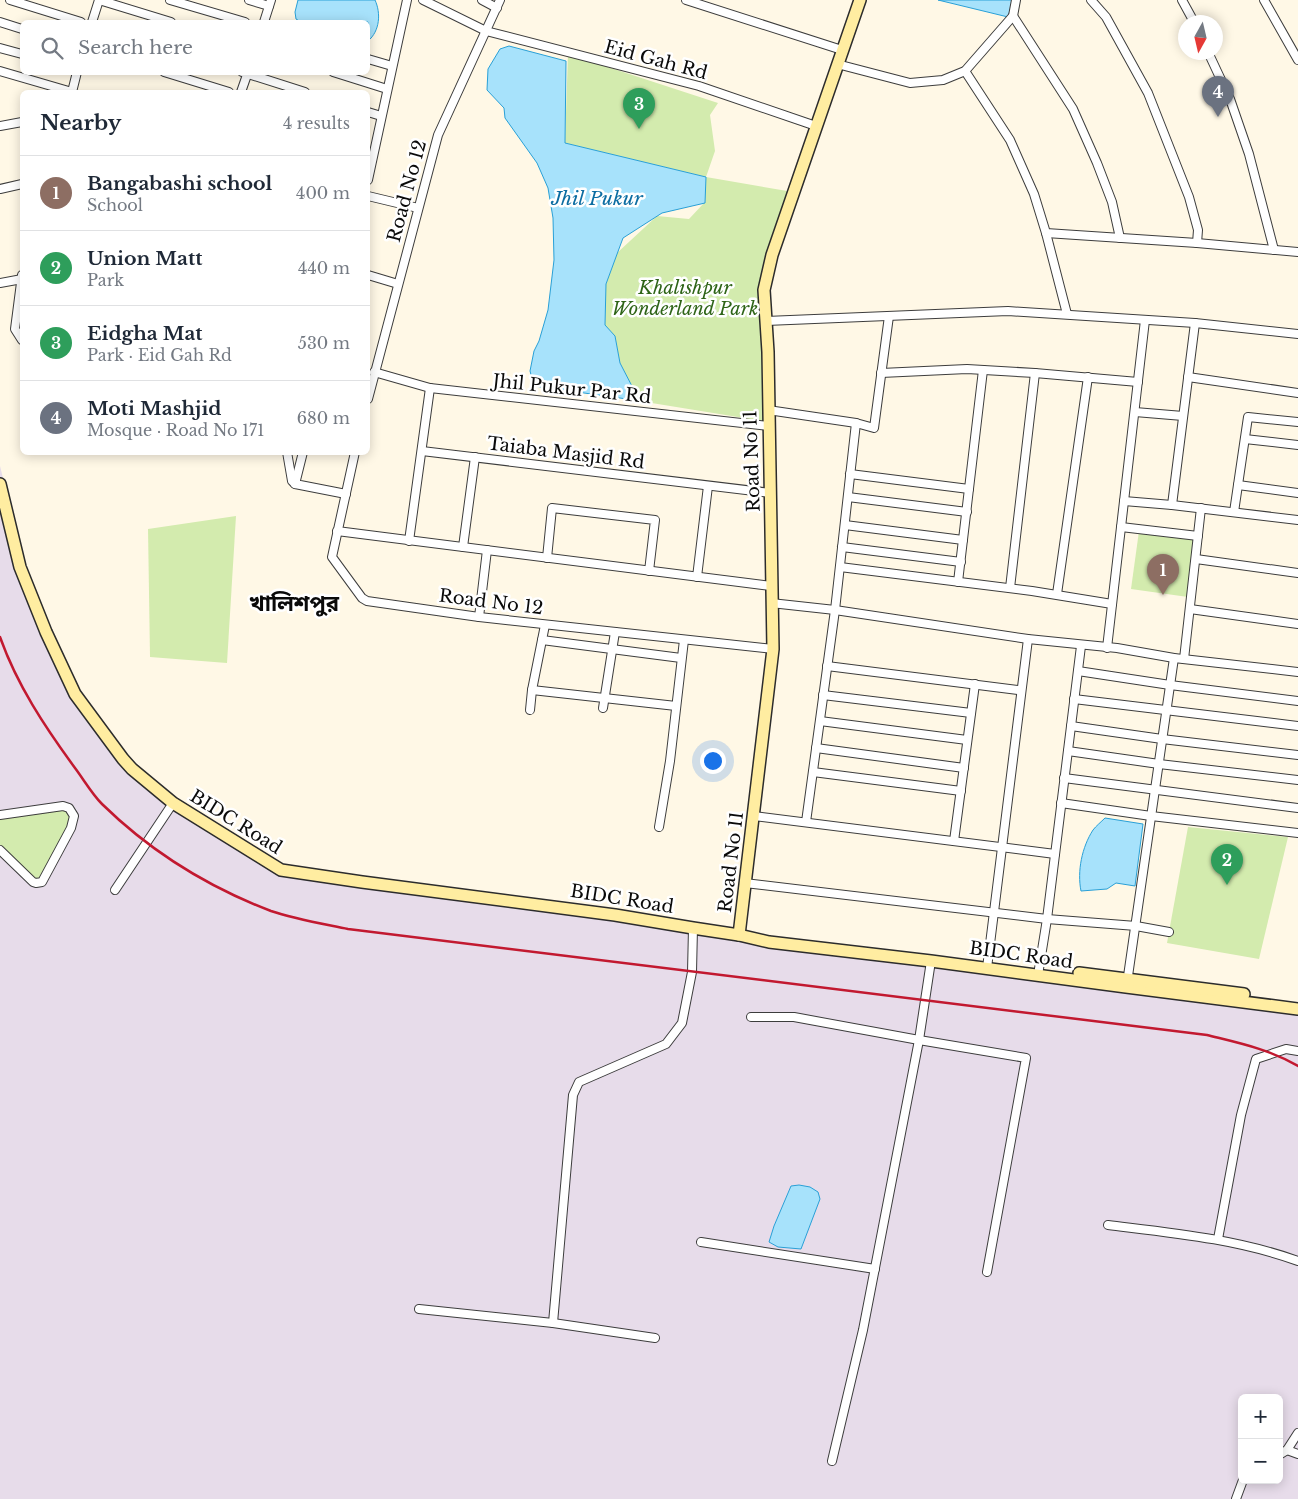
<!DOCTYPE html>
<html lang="en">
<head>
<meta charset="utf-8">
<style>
	:root { --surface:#fff; --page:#f2f2f3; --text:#1f2937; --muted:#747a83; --line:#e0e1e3; --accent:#c21930 }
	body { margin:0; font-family:"Libre Baskerville","Noto Sans Bengali",serif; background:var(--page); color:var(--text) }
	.controls { position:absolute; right:15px; bottom:15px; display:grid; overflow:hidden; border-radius:8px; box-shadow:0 2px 12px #0003 }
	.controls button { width:45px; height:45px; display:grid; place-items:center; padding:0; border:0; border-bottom:1px solid var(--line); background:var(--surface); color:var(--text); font:25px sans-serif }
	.compass { position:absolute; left:1178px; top:15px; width:45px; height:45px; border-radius:50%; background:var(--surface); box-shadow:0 2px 12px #0003; rotate:188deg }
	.you { position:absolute; left:712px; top:760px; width:18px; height:18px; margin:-12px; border:4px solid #fff; border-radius:50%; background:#1a73e8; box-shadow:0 0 0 8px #1a73e833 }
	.badge { display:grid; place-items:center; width:32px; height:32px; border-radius:50%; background:var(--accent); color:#fff; font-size:16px; font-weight:700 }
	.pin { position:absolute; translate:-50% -41px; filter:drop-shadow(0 1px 2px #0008) }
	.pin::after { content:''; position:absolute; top:26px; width:18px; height:15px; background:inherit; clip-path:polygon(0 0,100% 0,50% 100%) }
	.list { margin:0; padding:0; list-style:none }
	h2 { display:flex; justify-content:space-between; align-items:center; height:65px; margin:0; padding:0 20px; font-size:21px }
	h2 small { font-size:16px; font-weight:400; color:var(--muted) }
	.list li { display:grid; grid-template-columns:32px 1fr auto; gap:15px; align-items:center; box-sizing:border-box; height:75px; padding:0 20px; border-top:1px solid var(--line) }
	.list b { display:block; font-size:19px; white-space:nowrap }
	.list p { margin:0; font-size:16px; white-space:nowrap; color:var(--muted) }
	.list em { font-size:16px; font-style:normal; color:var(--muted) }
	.icon { flex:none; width:28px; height:28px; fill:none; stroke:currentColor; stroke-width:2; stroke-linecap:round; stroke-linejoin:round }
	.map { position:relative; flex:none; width:1298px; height:1499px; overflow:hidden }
	.search { position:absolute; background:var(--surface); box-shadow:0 2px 12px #0003; left:20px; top:20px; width:350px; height:55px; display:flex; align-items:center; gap:12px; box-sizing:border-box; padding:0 18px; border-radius:8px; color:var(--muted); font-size:19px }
	.panel { position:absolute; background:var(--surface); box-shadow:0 2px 12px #0003; left:20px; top:90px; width:350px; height:365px; border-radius:8px }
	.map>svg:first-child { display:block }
	.industrial { fill:#e7dcea; fill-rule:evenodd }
	.green { fill:#d3ebae }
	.water { fill:#a7e2fb; stroke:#29a0d7 }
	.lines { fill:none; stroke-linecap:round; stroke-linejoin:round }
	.street-casing { stroke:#3d3d3d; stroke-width:10 }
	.secondary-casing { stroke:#2c2c2c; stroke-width:14 }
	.street { stroke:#fff; stroke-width:8 }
	.secondary { stroke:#ffeda1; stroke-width:11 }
	.rail { stroke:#c21930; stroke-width:2.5 }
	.labels { text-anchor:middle; stroke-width:5; stroke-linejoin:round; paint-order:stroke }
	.street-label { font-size:18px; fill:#0a0a0a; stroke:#fff }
	.park-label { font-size:18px; font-style:italic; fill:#2e6417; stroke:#fff }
	.water-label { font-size:19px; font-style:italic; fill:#0c6da2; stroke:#fff }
	.district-label { font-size:22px; font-weight:bold; fill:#0a0a0a; stroke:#fff }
</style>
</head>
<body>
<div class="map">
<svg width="1298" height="1499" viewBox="0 0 1298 1499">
	<rect width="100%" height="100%" fill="#fff8e6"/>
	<!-- industrial -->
	<path class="industrial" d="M 0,466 L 42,635 L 73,702 L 122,768 L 173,808 L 282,873 L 321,882 L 693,928 L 1298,1009 L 1298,1499 L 0,1499 ZM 1242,1398 L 1279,1398 L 1279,1480 L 1242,1480 Z"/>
	<!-- green -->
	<g class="green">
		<path d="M 568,54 L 718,103 L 710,115 L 715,151 L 706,177 L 793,192 L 764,290 L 768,422 L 627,399 L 635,392 L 620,363 L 615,336 L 605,325 L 606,284 L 617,253 L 657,216 L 689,219 L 704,203 L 706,177 L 565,143 Z"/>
		<path d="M 236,516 L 227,663 L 150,657 L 148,529 Z"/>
		<path d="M 1139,531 L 1196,539 L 1188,597 L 1131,589 Z"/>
		<path d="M 63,806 L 74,816 L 45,879 L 36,883 L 0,850 L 0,815 Z"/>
		<path d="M 1188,827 L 1288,837 L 1259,959 L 1167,943 Z"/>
	</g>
	<!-- water -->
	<g class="water">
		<path d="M 298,0 L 375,0 C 381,13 380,31 368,41 L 368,22 L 301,22 L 296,19 L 295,12 Z"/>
		<path d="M 938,0 L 1013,0 L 1008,17 Z"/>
		<path d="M 509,46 L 566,61 L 565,143 L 706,177 L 705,203 L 662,213 L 623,238 L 606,284 L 605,325 L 615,336 L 620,363 L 635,392 L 627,399 L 534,386 L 530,371 L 534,351 L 539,341 L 548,310 L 554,260 L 553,218 L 548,188 L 537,163 L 505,118 L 504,108 L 487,90 L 488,69 L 500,49 Z"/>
		<path d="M 1105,818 L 1143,824 L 1135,886 L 1116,883 L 1107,889 L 1081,891 C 1077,871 1082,847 1093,830 C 1096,826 1101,822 1105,818 Z"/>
		<path d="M 799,1185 L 810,1187 L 818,1192 L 820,1199 L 801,1249 L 778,1247 L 769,1242 L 774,1226 L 791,1186 Z"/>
	</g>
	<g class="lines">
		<!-- street casing -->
		<g class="street-casing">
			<g id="street">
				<path d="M 10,0 L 81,22"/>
				<path d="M 99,0 L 171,22"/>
				<path d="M 170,0 L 245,22"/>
				<path d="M 249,0 L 269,6"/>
				<path d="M 423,0 L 486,31 L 699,86 L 816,126"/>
				<path d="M 482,0 L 497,8"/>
				<path d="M 686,0 L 842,50"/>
				<path d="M 1091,0 L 1106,17 L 1148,93 L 1189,197 L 1198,230 L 1197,243"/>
				<path d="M 1182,0 L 1194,22"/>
				<path d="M 1264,0 L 1298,60"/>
				<path d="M 1013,16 L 1073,109 L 1097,163 L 1112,202 L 1120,238"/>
				<path d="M 0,22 L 22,29"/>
				<path d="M 92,22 L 99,0"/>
				<path d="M 264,22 L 271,0"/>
				<path d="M 0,48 L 22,54"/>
				<path d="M 1208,52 L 1230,99 L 1249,154 L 1274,250"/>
				<path d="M 368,59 L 392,66"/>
				<path d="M 837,64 L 910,83 L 943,80 L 965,71 L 1013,16 L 1016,0"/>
				<path d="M 0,71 L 72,92"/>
				<path d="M 965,71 L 1010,140 L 1034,194 L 1046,233 L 1197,243 L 1298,252"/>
				<path d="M 164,72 L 229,92"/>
				<path d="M 242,72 L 305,92"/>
				<path d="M 333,72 L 387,89"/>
				<path d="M 72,92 L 77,72"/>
				<path d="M 241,92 L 248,72"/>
				<path d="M 368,112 L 381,116"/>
				<path d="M 0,126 L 22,122"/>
				<path d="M 368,180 L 407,0"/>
				<path d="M 0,189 L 22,184"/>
				<path d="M 368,196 L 418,208"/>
				<path d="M 1046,233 L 1067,314"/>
				<path d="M 22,275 L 15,329 L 22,340"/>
				<path d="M 368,275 L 398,284"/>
				<path d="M 0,283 L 22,279"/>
				<path d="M 766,321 L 1008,311 L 1195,323 L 1298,334"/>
				<path d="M 374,372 L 430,388 L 768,426"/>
				<path d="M 881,373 L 967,369 L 1035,373 L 1138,382"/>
				<path d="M 1188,377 L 1298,393"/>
				<path d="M 368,399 L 438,135 L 500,0"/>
				<path d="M 768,410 L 856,423 L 874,428 L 889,316"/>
				<path d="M 1135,412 L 1183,416"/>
				<path d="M 1245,439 L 1298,445"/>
				<path d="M 422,451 L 771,493"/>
				<path d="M 287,452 L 292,481 L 295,484"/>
				<path d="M 303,452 L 295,484 L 346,494"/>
				<path d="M 355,452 L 332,557 L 362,598 L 367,601 L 479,617 L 773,649"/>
				<path d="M 850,474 L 969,489"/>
				<path d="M 1238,485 L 1298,493"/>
				<path d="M 848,497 L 967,512"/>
				<path d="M 1124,501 L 1172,505 L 1298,520"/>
				<path d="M 1172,505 L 1195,323"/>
				<path d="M 1234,512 L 1248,417 L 1298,422"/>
				<path d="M 845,525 L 963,540"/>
				<path d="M 1121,527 L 1198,536"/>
				<path d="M 337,531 L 771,586"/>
				<path d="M 409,541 L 430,388"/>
				<path d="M 463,547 L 475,457"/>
				<path d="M 842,547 L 961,562"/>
				<path d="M 547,558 L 552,508 L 655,520 L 649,571"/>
				<path d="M 1196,559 L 1298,573"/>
				<path d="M 840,567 L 1032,591 L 1112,604"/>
				<path d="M 697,577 L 708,486"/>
				<path d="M 958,582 L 983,370"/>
				<path d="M 1010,588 L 1035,373"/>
				<path d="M 1057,594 L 1088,377"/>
				<path d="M 771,603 L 835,610 L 1028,639 L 1117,648 L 1174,658 L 1298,672"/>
				<path d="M 1190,609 L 1298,624"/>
				<path d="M 479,617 L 487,550"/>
				<path d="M 542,640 L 681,658"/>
				<path d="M 1107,648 L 1145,320"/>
				<path d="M 1184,659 L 1201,508"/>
				<path d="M 827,666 L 1018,690"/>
				<path d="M 1078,671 L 1170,685 L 1298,701"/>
				<path d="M 532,690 L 676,706"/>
				<path d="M 823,695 L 971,713"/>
				<path d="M 1074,699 L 1298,726"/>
				<path d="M 603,708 L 615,632"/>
				<path d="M 530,710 L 532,690 L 545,625"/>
				<path d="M 820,721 L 967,740"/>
				<path d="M 1071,726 L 1162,739 L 1298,755"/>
				<path d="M 816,748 L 964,768"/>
				<path d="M 1068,751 L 1159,764 L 1298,780"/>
				<path d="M 813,772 L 961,791"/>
				<path d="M 1064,778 L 1298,808"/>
				<path d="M 1061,803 L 1151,816 L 1298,833"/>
				<path d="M 0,815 L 63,806 L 69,808 L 74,816 L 71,828 L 42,882 L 36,883 L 33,882 L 0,850"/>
				<path d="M 754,816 L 1055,854"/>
				<path d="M 806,822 L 835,610 L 856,423"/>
				<path d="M 659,827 L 670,761 L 684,640"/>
				<path d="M 954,841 L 975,684"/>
				<path d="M 745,883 L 1047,919 L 1136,926 L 1169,932"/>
				<path d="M 115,890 L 173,803"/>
				<path d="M 987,968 L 1028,639"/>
				<path d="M 1038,975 L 1047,919 L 1081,646"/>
				<path d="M 1127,983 L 1174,658"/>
				<path d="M 751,1017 L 794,1017 L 919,1040 L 1026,1058 L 987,1272"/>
				<path d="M 1108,1225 C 1173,1233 1237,1239 1298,1261"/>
				<path d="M 1218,1239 L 1241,1115 L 1256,1059 L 1286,1049 L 1298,1051"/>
				<path d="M 701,1242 L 875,1269"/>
				<path d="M 419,1309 L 553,1323 L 655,1338"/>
				<path d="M 553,1323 L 573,1095 L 579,1082 L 666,1044 L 682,1023 L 692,972 L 693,928"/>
				<path d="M 1287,1450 L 1298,1454"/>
				<path d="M 1279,1455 L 1287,1450 L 1298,1433"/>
				<path d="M 832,1461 L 863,1330 L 919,1040 L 931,961"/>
				<path d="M 1236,1499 L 1243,1480"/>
			</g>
		</g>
		<!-- secondary casing -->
		<g class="secondary-casing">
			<g id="secondary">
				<path d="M 0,484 L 20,567 L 46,632 L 75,694 L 123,759 L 132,769 L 173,803 L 281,870 L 362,882 L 615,915 L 693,928 L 739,935 L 769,942 L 931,961 L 1126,987 L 1298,1009"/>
				<path d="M 739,935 L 773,649 L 768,352 L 764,290 L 772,255 L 860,0"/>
				<path d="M 1079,973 L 1244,994"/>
			</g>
		</g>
		<!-- street -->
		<use href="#street" class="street"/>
		<!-- secondary -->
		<use href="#secondary" class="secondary"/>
		<!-- rail -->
		<path class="rail" d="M 0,637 C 17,685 45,727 75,768 C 84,780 92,794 102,804 C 150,851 208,887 271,911 C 294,919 324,924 348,929 L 1207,1035 C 1239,1043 1269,1049 1298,1066"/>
	</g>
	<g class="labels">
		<!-- street labels -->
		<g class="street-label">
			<text transform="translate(656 60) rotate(15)" y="6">Eid Gah Rd</text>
			<text transform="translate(407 191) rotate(-75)" y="6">Road No 12</text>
			<text transform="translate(572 389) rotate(6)" y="6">Jhil Pukur Par Rd</text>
			<text transform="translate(566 453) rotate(7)" y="6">Taiaba Masjid Rd</text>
			<text transform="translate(752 461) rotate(-92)" y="6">Road No 11</text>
			<text transform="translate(491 602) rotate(7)" y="6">Road No 12</text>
			<text transform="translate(236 822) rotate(32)" y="6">BIDC Road</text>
			<text transform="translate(731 862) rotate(-83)" y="6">Road No 11</text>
			<text transform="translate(622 899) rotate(9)" y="6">BIDC Road</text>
			<text transform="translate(1021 955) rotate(8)" y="6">BIDC Road</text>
		</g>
		<!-- park labels -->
		<g class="park-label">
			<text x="685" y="294">Khalishpur<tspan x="685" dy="21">Wonderland Park</tspan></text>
		</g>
		<!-- water labels -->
		<g class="water-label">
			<text x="597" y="205">Jhil Pukur</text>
		</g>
		<!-- district labels -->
		<g class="district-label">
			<text x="294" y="611">খালিশপুর</text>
		</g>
	</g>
</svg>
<div class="controls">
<button>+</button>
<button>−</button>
</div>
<svg class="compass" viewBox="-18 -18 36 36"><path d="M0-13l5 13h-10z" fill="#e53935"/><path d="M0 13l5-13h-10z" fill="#747a83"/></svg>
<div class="you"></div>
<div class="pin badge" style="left:1163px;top:595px;background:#8d6e63">1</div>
<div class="pin badge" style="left:1227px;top:885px;background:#2e9e5b">2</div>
<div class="pin badge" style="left:639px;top:129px;background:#2e9e5b">3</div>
<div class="pin badge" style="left:1218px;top:117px;background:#6b7280">4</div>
<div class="search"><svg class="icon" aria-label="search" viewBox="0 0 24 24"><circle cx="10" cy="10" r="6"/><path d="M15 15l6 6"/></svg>Search here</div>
<section class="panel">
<h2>Nearby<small>4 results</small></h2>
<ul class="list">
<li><span class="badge" style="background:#8d6e63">1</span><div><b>Bangabashi school</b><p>School</p></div><em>400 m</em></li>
<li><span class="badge" style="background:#2e9e5b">2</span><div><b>Union Matt</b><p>Park</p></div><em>440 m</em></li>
<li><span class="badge" style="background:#2e9e5b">3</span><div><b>Eidgha Mat</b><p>Park · Eid Gah Rd</p></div><em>530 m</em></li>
<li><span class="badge" style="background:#6b7280">4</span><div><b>Moti Mashjid</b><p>Mosque · Road No 171</p></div><em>680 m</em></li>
</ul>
</section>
</div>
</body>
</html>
